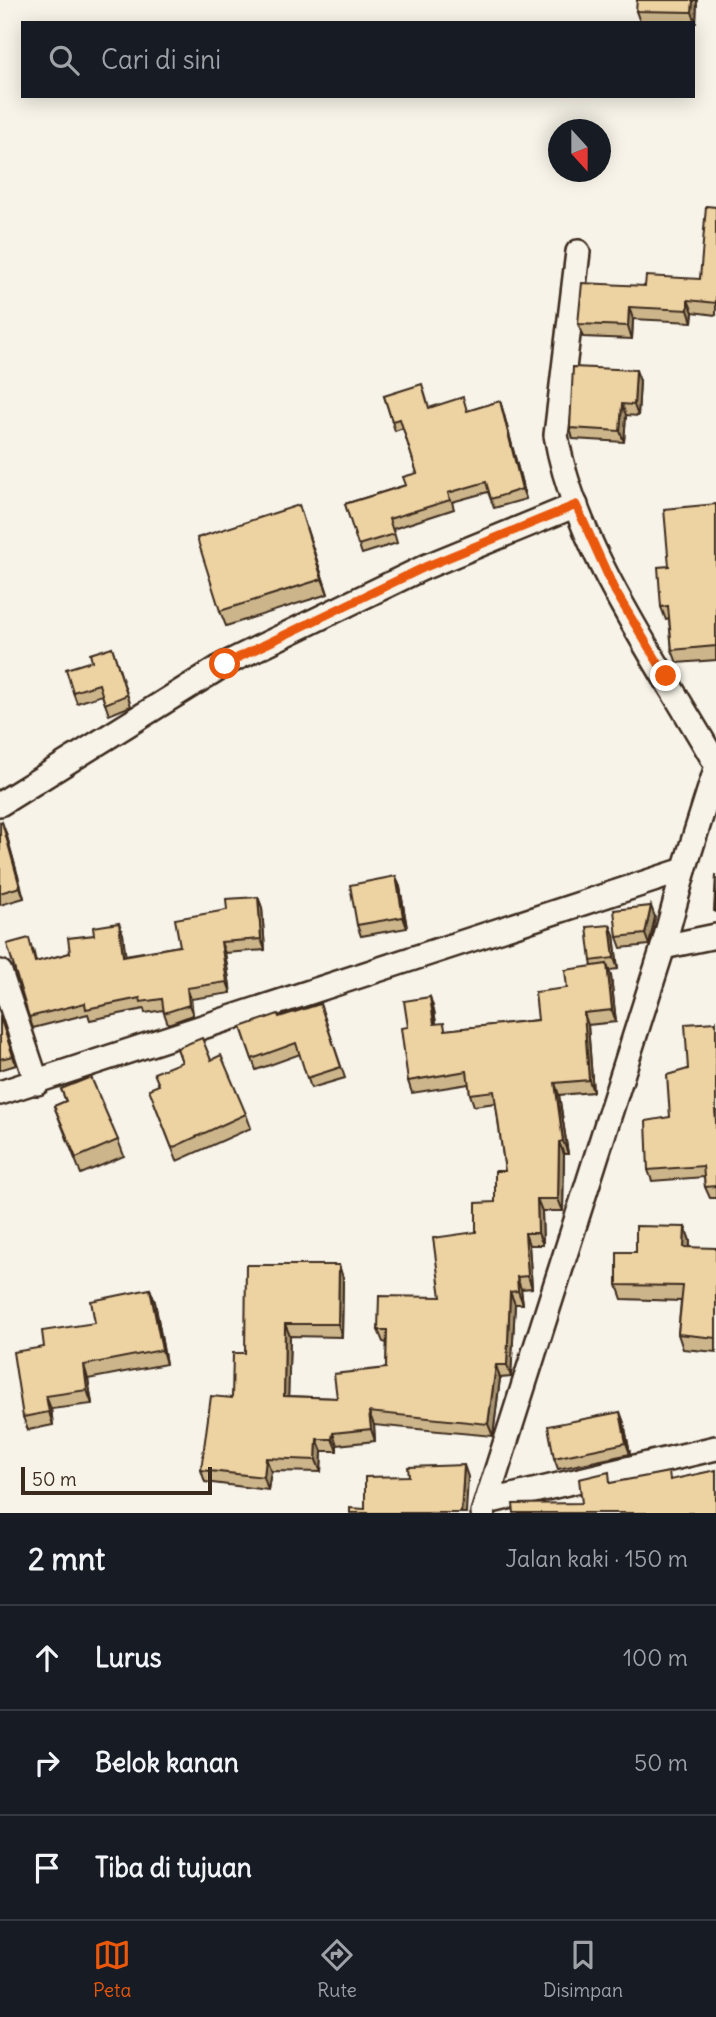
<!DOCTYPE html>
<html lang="id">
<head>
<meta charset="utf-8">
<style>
	:root { --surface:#171b24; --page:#242831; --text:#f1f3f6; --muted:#9ea1a6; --line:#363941; --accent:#ea580c }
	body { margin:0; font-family:Delius,sans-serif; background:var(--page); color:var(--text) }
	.compass { position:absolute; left:548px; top:119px; width:63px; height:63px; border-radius:50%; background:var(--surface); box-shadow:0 4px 18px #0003; rotate:159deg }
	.scale { position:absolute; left:21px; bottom:18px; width:191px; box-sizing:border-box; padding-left:7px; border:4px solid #3b2a1e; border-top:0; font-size:19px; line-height:24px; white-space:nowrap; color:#3b2a1e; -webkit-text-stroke:5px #f7f3e8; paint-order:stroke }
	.stop { position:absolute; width:21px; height:21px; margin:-16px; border:5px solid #ea580c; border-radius:50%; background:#fff }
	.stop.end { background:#ea580c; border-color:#fff; box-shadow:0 2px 7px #0008 }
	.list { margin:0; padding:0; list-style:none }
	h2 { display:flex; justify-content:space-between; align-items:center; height:91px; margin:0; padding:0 28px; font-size:30px }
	h2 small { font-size:23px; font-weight:400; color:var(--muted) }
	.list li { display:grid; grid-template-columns:46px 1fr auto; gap:21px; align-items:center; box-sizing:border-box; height:105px; padding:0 28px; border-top:2px solid var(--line) }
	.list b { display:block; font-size:26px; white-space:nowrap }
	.list em { font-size:23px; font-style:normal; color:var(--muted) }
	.icon { flex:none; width:38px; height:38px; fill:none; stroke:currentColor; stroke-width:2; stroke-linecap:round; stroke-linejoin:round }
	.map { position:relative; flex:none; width:716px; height:1513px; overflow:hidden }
	.search { position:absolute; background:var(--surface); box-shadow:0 4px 18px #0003; left:21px; right:21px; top:21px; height:77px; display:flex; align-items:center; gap:18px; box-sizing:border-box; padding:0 24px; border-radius:0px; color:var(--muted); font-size:26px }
	.sheet { height:406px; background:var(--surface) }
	nav { display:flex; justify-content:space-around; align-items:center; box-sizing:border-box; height:98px; border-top:2px solid var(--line); background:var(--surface); font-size:19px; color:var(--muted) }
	nav a { display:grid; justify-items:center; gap:4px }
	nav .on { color:var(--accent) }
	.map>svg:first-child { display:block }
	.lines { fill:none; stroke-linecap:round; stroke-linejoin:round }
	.street-casing { stroke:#3b2a1e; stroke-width:28 }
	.street { stroke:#f7f3e8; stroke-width:23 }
	.wall { fill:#ccb58b; stroke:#3b2a1e; stroke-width:2 }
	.shaded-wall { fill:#a69371; stroke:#3b2a1e; stroke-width:2 }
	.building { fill:#edd2a2; stroke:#3b2a1e; stroke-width:2 }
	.route { stroke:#ea580c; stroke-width:9 }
</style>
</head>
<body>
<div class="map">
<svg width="716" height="1513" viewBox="0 0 716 1513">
	<rect width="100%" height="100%" fill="#f7f3e8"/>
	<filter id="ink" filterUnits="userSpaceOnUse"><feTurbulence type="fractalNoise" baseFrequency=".0143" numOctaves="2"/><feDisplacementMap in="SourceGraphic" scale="14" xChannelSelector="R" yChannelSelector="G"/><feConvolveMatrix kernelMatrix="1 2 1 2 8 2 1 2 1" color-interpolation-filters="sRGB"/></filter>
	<g filter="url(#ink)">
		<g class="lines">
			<!-- street casing -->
			<g class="street-casing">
				<g id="street">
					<path d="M 578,252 L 556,435 C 575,548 660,665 716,764"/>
					<path d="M 0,804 L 225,664 L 425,567 L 576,505"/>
					<path d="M 663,947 L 716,936"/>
					<path d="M 0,972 L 37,1083"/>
					<path d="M 0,1093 L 684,870"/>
					<path d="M 487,1502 L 716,1448"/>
					<path d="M 483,1513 L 663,947 L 684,870 L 716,769"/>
				</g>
			</g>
			<!-- street -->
			<use href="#street" class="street"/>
		</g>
		<!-- wall -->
		<g class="wall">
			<path d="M 697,0 L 696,23 L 640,22 L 636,11 Z"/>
			<path d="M 716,207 L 716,315 L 693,312 L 692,322 L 633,319 L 632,339 L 583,337 L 578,324 L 645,286 L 700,279 Z"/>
			<path d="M 640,381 L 638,416 L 626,415 L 624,442 L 573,439 L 570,428 Z"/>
			<path d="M 384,396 L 430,408 L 468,411 L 500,401 L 503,411 L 526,499 L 494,508 L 488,492 L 452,502 L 454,509 L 393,529 L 397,543 L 362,554 L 345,504 L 406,485 L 417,473 L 403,428 L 395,431 Z"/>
			<path d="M 716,504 L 716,660 L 677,663 L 672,650 L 669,619 L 666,620 L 661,607 L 669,566 Z"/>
			<path d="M 304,521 L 328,594 L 226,626 L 220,611 Z"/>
			<path d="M 112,647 L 131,706 L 109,715 L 102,695 L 77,703 L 73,692 L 92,661 Z"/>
			<path d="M 0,823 L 6,833 L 24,898 L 0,905 Z"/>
			<path d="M 400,887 L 407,928 L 361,936 L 357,925 Z"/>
			<path d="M 258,897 L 262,908 L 265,950 L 225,953 L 231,993 L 191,999 L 193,1015 L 168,1024 L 163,1010 L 145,1013 L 144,1009 L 90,1020 L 88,1014 L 33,1028 L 29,1017 L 33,949 L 36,962 L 70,953 L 94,935 L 123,934 L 125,955 L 180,946 L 227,910 Z"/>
			<path d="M 655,917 L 649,945 L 621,948 L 617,937 Z"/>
			<path d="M 610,925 L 614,935 L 618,969 L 609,970 L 611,976 L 616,1022 L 588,1025 L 593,1092 L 559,1095 L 568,1154 L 564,1154 L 563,1211 L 542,1211 L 543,1245 L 529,1245 L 532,1288 L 521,1289 L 523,1304 L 515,1304 L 511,1377 L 500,1378 L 493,1436 L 374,1425 L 375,1441 L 337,1445 L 337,1451 L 322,1451 L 321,1472 L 271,1471 L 268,1490 L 205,1482 L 201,1470 L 232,1398 L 245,1353 L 343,1278 L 342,1337 L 290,1336 L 288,1396 L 337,1398 L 386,1368 L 387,1343 L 383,1342 L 378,1330 L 441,1297 L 476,1232 L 495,1202 L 505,1171 L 496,1103 L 474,1106 L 470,1094 L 469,1084 L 412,1093 L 408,1081 L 408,1027 L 430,997 L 434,1010 L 436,1024 L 446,1030 L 538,1020 L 567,988 L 592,966 L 591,961 Z"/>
			<path d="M 320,1004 L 345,1078 L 311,1088 L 300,1054 L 256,1070 L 241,1027 L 279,1017 Z"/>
			<path d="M 0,1016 L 16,1065 L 0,1070 Z"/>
			<path d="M 716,1022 L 716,1198 L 710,1198 L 705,1187 L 704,1177 L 652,1181 L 648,1170 L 670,1117 L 688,1069 Z"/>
			<path d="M 177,1048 L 211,1060 L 246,1114 L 251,1128 L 177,1161 L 154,1102 L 158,1085 L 182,1062 Z"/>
			<path d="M 61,1089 L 118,1140 L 124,1156 L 81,1174 L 54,1106 L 66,1101 Z"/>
			<path d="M 685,1227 L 690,1241 L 690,1248 L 716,1248 L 716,1352 L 683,1349 L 678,1334 L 681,1301 L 622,1299 L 617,1285 L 636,1252 Z"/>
			<path d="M 150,1289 L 155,1302 L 166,1364 L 88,1379 L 92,1404 L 51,1409 L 53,1425 L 28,1430 L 23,1417 L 44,1347 L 95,1323 Z"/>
			<path d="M 620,1412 L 624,1423 L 630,1454 L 558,1469 L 554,1458 Z"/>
		</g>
		<!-- shaded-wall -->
		<g class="shaded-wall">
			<path d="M 693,0 L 697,0 L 696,23 L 692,12 Z"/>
			<path d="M 688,300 L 693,312 L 692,322 L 688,310 Z"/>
			<path d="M 629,307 L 633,319 L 632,339 L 628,326 Z"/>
			<path d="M 636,370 L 640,381 L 638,416 L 634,405 Z"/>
			<path d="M 500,401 L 503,411 L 526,499 L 522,489 Z"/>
			<path d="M 622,404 L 626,415 L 624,442 L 620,431 Z"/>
			<path d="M 299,505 L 304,521 L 328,594 L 322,579 Z"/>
			<path d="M 2,822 L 6,833 L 24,898 L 20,887 Z"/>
			<path d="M 396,876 L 400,887 L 407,928 L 403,917 Z"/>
			<path d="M 258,897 L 262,908 L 265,950 L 261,939 Z"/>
			<path d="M 651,906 L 655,917 L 649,945 L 645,934 Z"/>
			<path d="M 119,923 L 123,934 L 127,967 L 123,956 Z"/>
			<path d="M 610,925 L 614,935 L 618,969 L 614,958 Z"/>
			<path d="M 221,942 L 225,953 L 231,993 L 227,982 Z"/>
			<path d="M 607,964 L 611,976 L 616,1022 L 612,1010 Z"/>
			<path d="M 187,988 L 191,999 L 193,1015 L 189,1005 Z"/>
			<path d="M 430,997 L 434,1010 L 438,1037 L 434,1024 Z"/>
			<path d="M 584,1013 L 588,1025 L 593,1092 L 589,1080 Z"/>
			<path d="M 555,1083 L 559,1095 L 568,1154 L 563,1141 Z"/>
			<path d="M 559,1142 L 564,1154 L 563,1211 L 558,1199 Z"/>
			<path d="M 537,1199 L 542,1211 L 543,1245 L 538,1233 Z"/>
			<path d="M 685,1227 L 690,1241 L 689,1262 L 684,1247 Z"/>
			<path d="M 525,1233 L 529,1245 L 532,1288 L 528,1276 Z"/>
			<path d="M 339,1265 L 343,1278 L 342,1337 L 338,1324 Z"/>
			<path d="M 517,1277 L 521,1289 L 523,1304 L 518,1291 Z"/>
			<path d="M 150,1289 L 155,1302 L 166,1364 L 162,1350 Z"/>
			<path d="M 510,1292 L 515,1304 L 511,1377 L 507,1365 Z"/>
			<path d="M 285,1324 L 290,1336 L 288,1408 L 284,1396 Z"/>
			<path d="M 84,1365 L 88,1379 L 92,1404 L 87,1390 Z"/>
			<path d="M 496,1365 L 500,1378 L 493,1436 L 488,1424 Z"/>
			<path d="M 46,1396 L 51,1409 L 53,1425 L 49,1412 Z"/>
			<path d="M 369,1412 L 374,1425 L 375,1441 L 371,1429 Z"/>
			<path d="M 620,1412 L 624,1423 L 630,1454 L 626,1443 Z"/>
			<path d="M 333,1433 L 337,1445 L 337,1451 L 332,1439 Z"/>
			<path d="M 317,1439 L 322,1451 L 321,1472 L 316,1460 Z"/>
			<path d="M 266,1458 L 271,1471 L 268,1490 L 264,1477 Z"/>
			<path d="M 464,1465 L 468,1477 L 466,1513 L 461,1513 Z"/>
		</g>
		<!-- building -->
		<g class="building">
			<path d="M 637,0 L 693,0 L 692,12 L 636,11 Z"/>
			<path d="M 706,206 L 716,207 L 716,303 L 688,300 L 688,310 L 629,307 L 628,326 L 578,324 L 582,283 L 645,286 L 646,276 L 700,279 Z"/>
			<path d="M 573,367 L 636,370 L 634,405 L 622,404 L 620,431 L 570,428 Z"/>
			<path d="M 422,384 L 429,408 L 463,397 L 467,411 L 500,401 L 522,489 L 491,499 L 486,482 L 448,493 L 450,500 L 389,519 L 394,534 L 358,545 L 345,504 L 406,485 L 403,477 L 417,473 L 400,419 L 392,421 L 384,396 Z"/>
			<path d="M 716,504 L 716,646 L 672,650 L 668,606 L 661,607 L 658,567 L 669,566 L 664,509 Z"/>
			<path d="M 299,505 L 322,579 L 220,611 L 197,538 Z"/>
			<path d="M 112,647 L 127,695 L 105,704 L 99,684 L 73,692 L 66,669 L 92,661 L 90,654 Z"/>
			<path d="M 2,822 L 20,887 L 0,893 L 0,823 Z"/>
			<path d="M 716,874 L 716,912 L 714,911 Z"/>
			<path d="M 396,876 L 403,917 L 357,925 L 350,885 Z"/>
			<path d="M 258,897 L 261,939 L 221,942 L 227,982 L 187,988 L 189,1005 L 164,1013 L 162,999 L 141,1002 L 140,998 L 86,1009 L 85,1003 L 29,1017 L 7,944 L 29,938 L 35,962 L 70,953 L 68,938 L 94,935 L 93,927 L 119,923 L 123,956 L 180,946 L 175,919 L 227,910 L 226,899 Z"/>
			<path d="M 651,906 L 645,934 L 617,937 L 614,910 Z"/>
			<path d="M 610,925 L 614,958 L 591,961 L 587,927 Z"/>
			<path d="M 607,964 L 612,1010 L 584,1013 L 589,1080 L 555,1083 L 563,1141 L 559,1142 L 558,1199 L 537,1199 L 538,1233 L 525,1233 L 528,1276 L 517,1277 L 518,1291 L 510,1292 L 507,1365 L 496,1365 L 488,1424 L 369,1412 L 371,1429 L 333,1433 L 332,1439 L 317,1439 L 316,1460 L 266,1458 L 264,1477 L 201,1470 L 211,1396 L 232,1398 L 233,1353 L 245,1353 L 246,1265 L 339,1265 L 338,1324 L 285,1324 L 284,1396 L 337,1398 L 334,1374 L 386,1368 L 387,1330 L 378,1330 L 379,1296 L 441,1297 L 433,1238 L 476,1232 L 476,1203 L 495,1202 L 495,1171 L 505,1171 L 494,1091 L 470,1094 L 467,1071 L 408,1081 L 401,1028 L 408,1027 L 404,1001 L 430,997 L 434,1024 L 444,1023 L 445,1030 L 538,1020 L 535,992 L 567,988 L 565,970 Z"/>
			<path d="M 320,1004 L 341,1067 L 307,1078 L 296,1043 L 252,1059 L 241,1027 L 278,1014 L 279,1017 Z"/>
			<path d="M 0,1017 L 13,1056 L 0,1059 Z"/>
			<path d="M 716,1022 L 716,1110 L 715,1110 L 716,1121 L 716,1186 L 705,1187 L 703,1166 L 648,1170 L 646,1121 L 670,1117 L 667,1075 L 688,1069 L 685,1024 Z"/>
			<path d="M 202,1038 L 211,1060 L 221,1055 L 246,1114 L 172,1148 L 149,1089 L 159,1085 L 154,1073 L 182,1062 L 177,1048 Z"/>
			<path d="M 91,1077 L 118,1140 L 76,1158 L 54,1106 L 66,1101 L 61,1089 Z"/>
			<path d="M 636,1226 L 685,1227 L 684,1247 L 716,1248 L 716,1338 L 678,1334 L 683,1286 L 617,1285 L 617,1252 L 636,1252 Z"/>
			<path d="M 150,1289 L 162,1350 L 84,1365 L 87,1390 L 46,1396 L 49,1412 L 23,1417 L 13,1352 L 44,1347 L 42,1331 L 95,1323 L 91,1301 Z"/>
			<path d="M 620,1412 L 626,1443 L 554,1458 L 548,1426 Z"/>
			<path d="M 464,1465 L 461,1513 L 350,1513 L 350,1508 L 365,1509 L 365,1477 L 409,1476 L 408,1467 Z"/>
			<path d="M 716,1470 L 716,1513 L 514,1513 L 513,1504 L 582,1503 L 579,1479 L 609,1472 L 610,1483 L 669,1472 L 670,1480 Z"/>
		</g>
	</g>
	<g class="lines" filter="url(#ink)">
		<!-- route -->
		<path class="route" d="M 225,664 L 425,567 L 576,505 L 615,591 L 666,676"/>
	</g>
</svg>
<svg class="compass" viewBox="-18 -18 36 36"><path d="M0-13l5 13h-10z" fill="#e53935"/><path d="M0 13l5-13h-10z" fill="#9ea1a6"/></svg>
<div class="scale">50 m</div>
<div class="stop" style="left:225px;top:664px"></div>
<div class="stop end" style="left:666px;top:676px"></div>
<div class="search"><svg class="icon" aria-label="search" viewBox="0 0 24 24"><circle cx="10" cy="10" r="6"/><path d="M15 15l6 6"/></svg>Cari di sini</div>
</div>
<section class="sheet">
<h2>2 mnt<small>Jalan kaki · 150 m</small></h2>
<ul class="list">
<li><svg class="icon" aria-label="ahead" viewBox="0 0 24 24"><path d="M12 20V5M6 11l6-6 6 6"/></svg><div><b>Lurus</b></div><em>100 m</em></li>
<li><svg class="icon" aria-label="right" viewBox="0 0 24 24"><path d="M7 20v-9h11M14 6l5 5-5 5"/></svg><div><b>Belok kanan</b></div><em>50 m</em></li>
<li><svg class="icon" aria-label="arrive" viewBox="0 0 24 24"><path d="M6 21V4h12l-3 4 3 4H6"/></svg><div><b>Tiba di tujuan</b></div></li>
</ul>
</section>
<nav>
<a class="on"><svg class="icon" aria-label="map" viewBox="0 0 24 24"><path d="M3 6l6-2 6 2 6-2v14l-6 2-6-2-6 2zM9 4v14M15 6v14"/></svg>Peta</a>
<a><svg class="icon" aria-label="directions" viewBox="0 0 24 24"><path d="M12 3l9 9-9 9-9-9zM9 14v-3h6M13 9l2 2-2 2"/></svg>Rute</a>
<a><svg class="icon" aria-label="saved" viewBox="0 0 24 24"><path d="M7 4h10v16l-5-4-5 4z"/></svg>Disimpan</a>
</nav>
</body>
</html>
